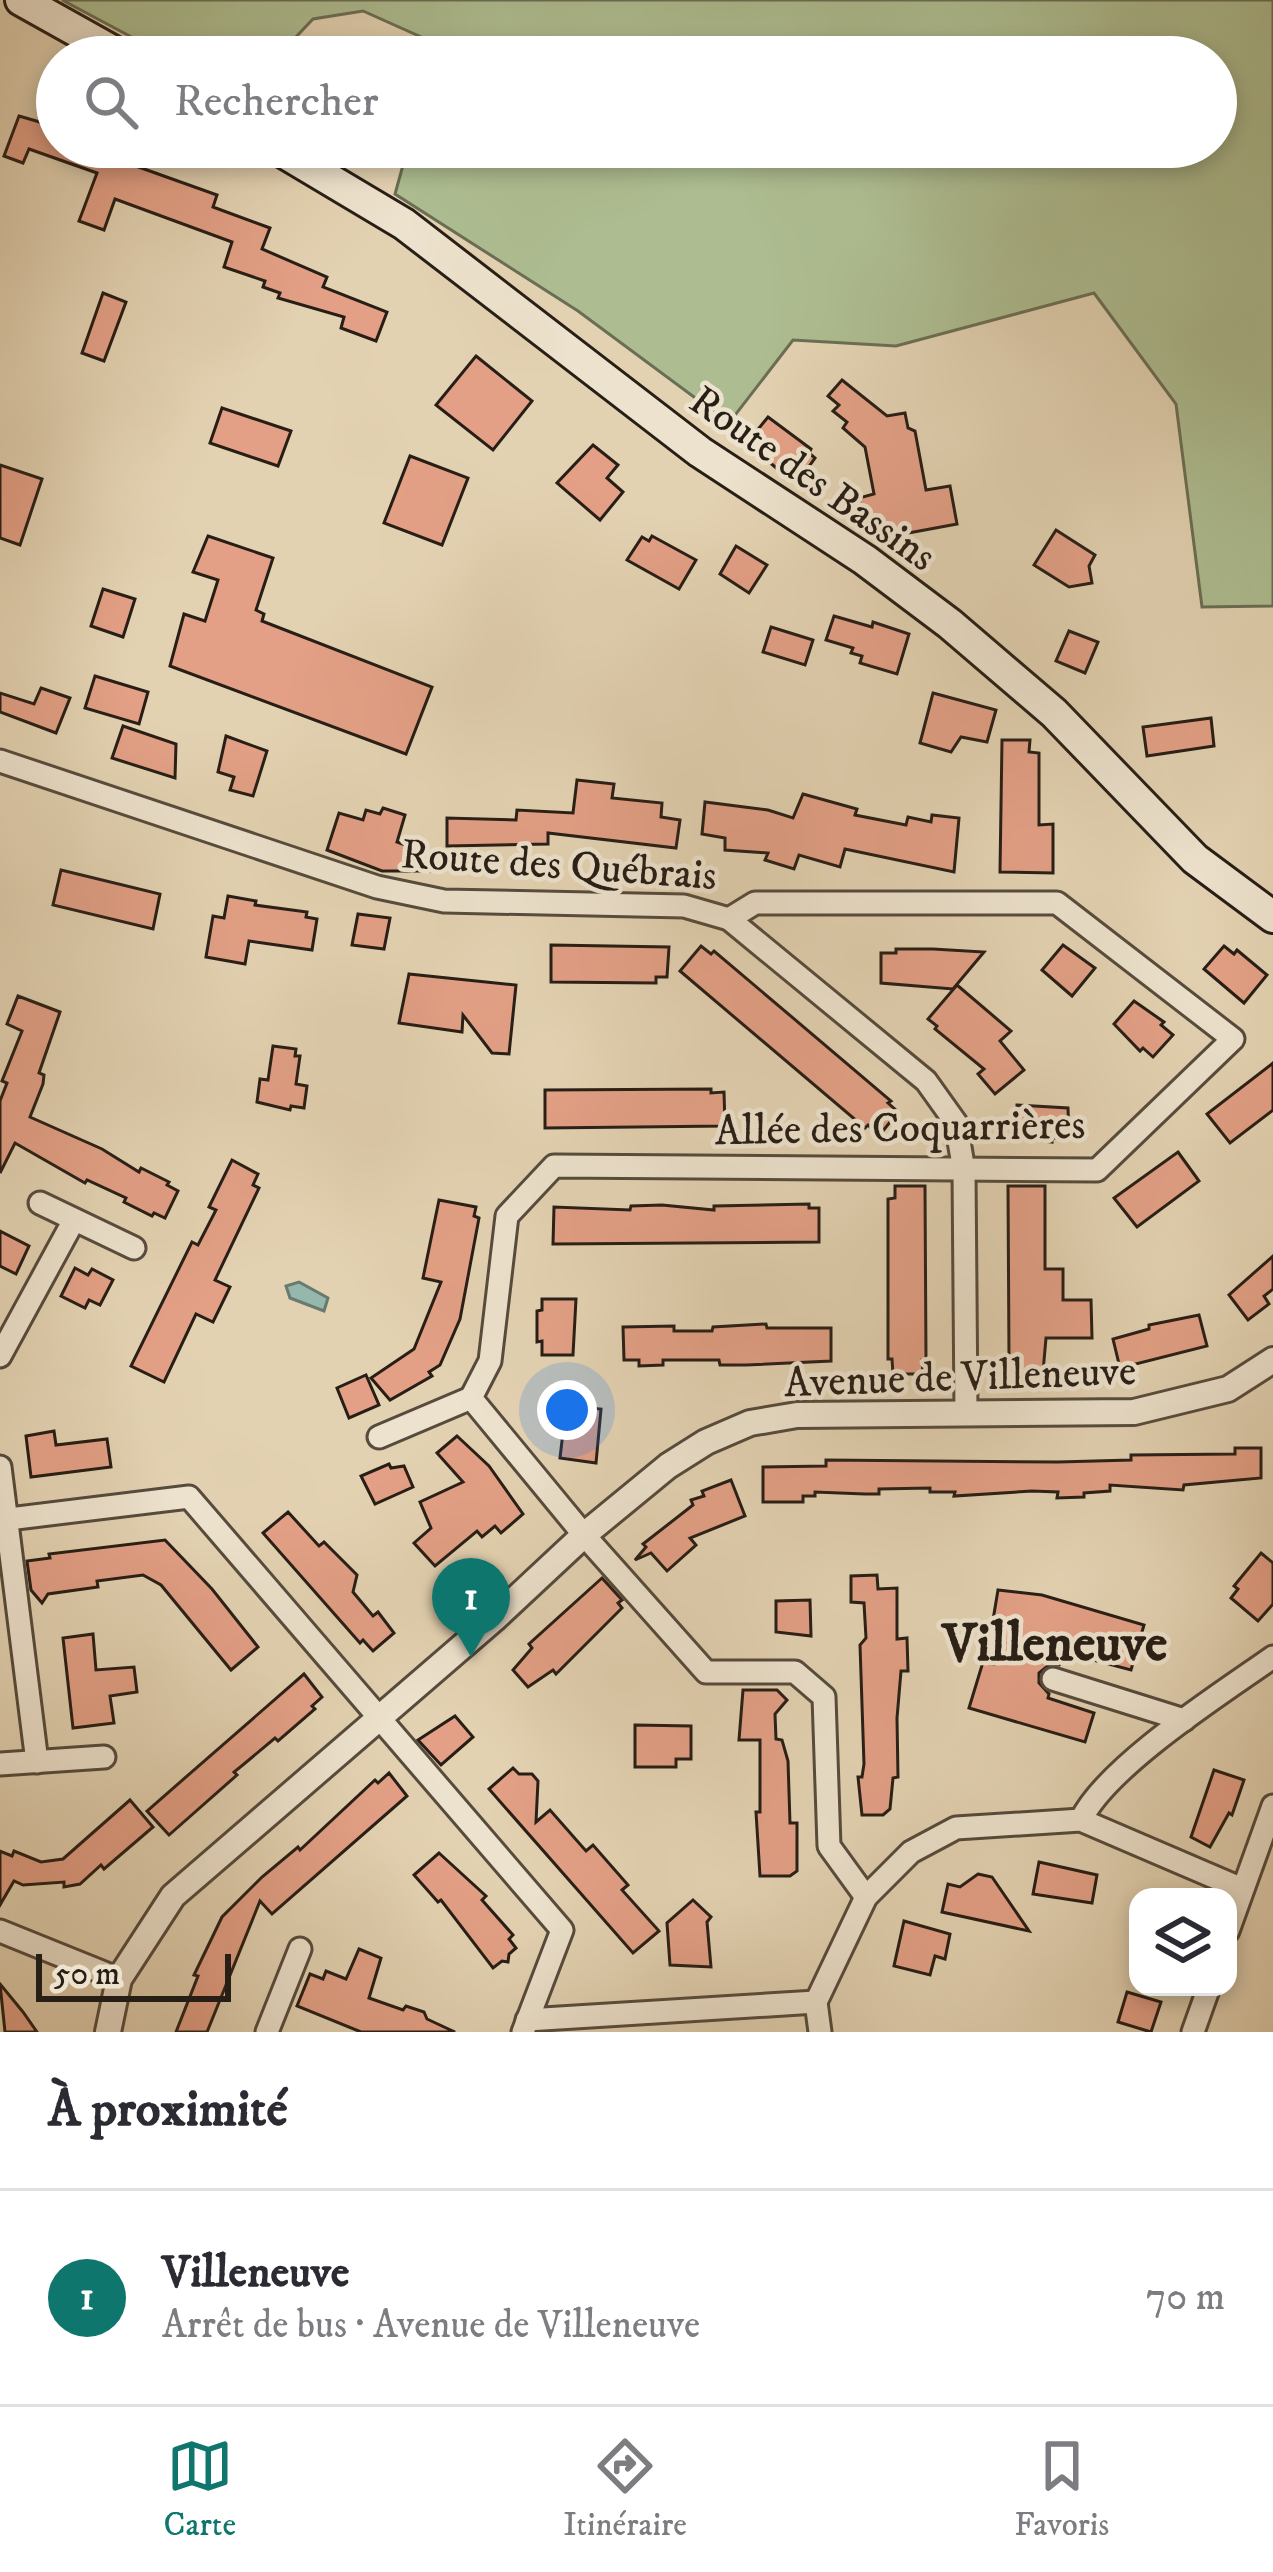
<!DOCTYPE html>
<html lang="fr">
<head>
<meta charset="utf-8">
<style>
	:root { --surface:#fff; --page:#f7f7f7; --text:#2b2b33; --muted:#7c7c81; --line:#e1e1e2; --accent:#0f766e }
	body { margin:0; font-family:"IM FELL DW Pica",serif; background:var(--page); color:var(--text) }
	.controls { position:absolute; right:36px; bottom:36px; display:grid; overflow:hidden; border-radius:24px; box-shadow:0 6px 18px #0003 }
	.controls button { width:108px; height:108px; display:grid; place-items:center; padding:0; border:0; border-bottom:3px solid var(--line); background:var(--surface); color:var(--text); font:60px sans-serif }
	.scale { position:absolute; left:36px; bottom:30px; width:195px; box-sizing:border-box; padding-left:12px; border:6px solid #271e16; border-top:0; font-size:33px; line-height:42px; white-space:nowrap; color:#271e16; -webkit-text-stroke:9px #ede2cd; paint-order:stroke }
	.you { position:absolute; left:567px; top:1410px; width:42px; height:42px; margin:-30px; border:9px solid #fff; border-radius:50%; background:#1a73e8; box-shadow:0 0 0 18px #1a73e833 }
	.badge { display:grid; place-items:center; width:78px; height:78px; border-radius:50%; background:var(--accent); color:#fff; font-size:39px; font-weight:700 }
	.pin { position:absolute; translate:-50% -99px; filter:drop-shadow(0 3px 6px #0008) }
	.pin::after { content:''; position:absolute; top:63px; width:42px; height:36px; background:inherit; clip-path:polygon(0 0,100% 0,50% 100%) }
	.list { margin:0; padding:0; list-style:none }
	h2 { display:flex; justify-content:space-between; align-items:center; height:156px; margin:0; padding:0 48px; font-size:51px }
	h2 small { font-size:39px; font-weight:400; color:var(--muted) }
	.list li { display:grid; grid-template-columns:78px 1fr auto; gap:36px; align-items:center; box-sizing:border-box; height:216px; padding:0 48px; border-top:3px solid var(--line) }
	.list b { display:block; font-size:45px; white-space:nowrap }
	.list p { margin:0; font-size:39px; white-space:nowrap; color:var(--muted) }
	.list em { font-size:39px; font-style:normal; color:var(--muted) }
	.icon { flex:none; width:66px; height:66px; fill:none; stroke:currentColor; stroke-width:2; stroke-linecap:round; stroke-linejoin:round }
	.map { position:relative; flex:none; width:1273px; height:2032px; overflow:hidden }
	.search { position:absolute; background:var(--surface); box-shadow:0 6px 18px #0003; left:36px; right:36px; top:36px; height:132px; display:flex; align-items:center; gap:30px; box-sizing:border-box; padding:0 42px; border-radius:66px; color:var(--muted); font-size:45px }
	.sheet { height:372px; background:var(--surface) }
	nav { display:flex; justify-content:space-around; align-items:center; box-sizing:border-box; height:168px; border-top:3px solid var(--line); background:var(--surface); font-size:33px; color:var(--muted) }
	nav a { display:grid; justify-items:center; gap:6px }
	nav .on { color:var(--accent) }
	.map>svg:first-child { display:block }
	.green { fill:#adbd91; stroke:#6a6e54; stroke-width:3 }
	.water { fill:#95b8ac; stroke:#697a70; stroke-width:3 }
	.building { fill:#e3a086; stroke:#271e16; stroke-width:3 }
	.lines { fill:none; stroke-linecap:round; stroke-linejoin:round }
	.minor-casing { stroke:#564b3d; stroke-width:27 }
	.tertiary-casing { stroke:#564b3d; stroke-width:30 }
	.secondary-casing { stroke:#271e16; stroke-width:36 }
	.minor { stroke:#ede2cd; stroke-width:21 }
	.tertiary { stroke:#ede2cd; stroke-width:24 }
	.secondary { stroke:#ede2cd; stroke-width:30 }
	.labels { text-anchor:middle; stroke-width:9; stroke-linejoin:round; paint-order:stroke }
	.street-label { font-size:42px; fill:#271e16; stroke:#ede2cd }
	.district-label { font-size:54px; font-weight:bold; fill:#271e16; stroke:#ede2cd }
</style>
</head>
<body>
<div class="map">
<svg width="1273" height="2032" viewBox="0 0 1273 2032">
	<rect width="100%" height="100%" fill="#e3d2b2"/>
	<filter id="stains"><feTurbulence type="fractalNoise" baseFrequency=".00167" numOctaves="4"/><feColorMatrix values="0 0 0 0 .2 0 0 0 0 .09 0 0 0 0 .02 0 0 0 .5 -.17"/></filter>
	<radialGradient id="worn" r=".72"><stop offset=".6" stop-color="#630" stop-opacity="0"/><stop offset="1" stop-color="#630" stop-opacity=".3"/></radialGradient>
	<!-- green -->
	<path class="green" d="M 62,0 L 1273,0 L 1273,606 L 1202,607 L 1176,404 L 1094,293 L 896,346 L 793,340 L 729,423 L 578,311 L 395,194 L 408,147 L 1216,147 L 1216,57 L 466,57 L 363,11 L 313,19 L 277,57 L 169,57 Z"/>
	<!-- water -->
	<path class="water" d="M 299,1282 L 328,1298 L 324,1311 L 290,1298 L 286,1286 Z"/>
	<!-- building -->
	<g class="building">
		<path d="M 19,116 L 57,127 L 57,147 L 95,147 L 120,157 L 119,160 L 217,195 L 213,207 L 270,228 L 262,249 L 327,277 L 323,287 L 387,312 L 376,341 L 341,328 L 344,317 L 278,298 L 280,293 L 263,287 L 265,281 L 224,267 L 232,242 L 115,199 L 104,230 L 79,221 L 97,173 L 29,149 L 23,163 L 4,156 Z"/>
		<path d="M 103,293 L 126,302 L 104,361 L 82,353 Z"/>
		<path d="M 476,356 L 532,401 L 493,450 L 436,405 Z"/>
		<path d="M 842,380 L 887,416 L 905,413 L 908,428 L 915,431 L 926,490 L 950,486 L 957,524 L 876,539 L 870,516 L 863,517 L 859,498 L 874,494 L 865,447 L 843,428 L 847,422 L 833,411 L 839,405 L 828,396 Z"/>
		<path d="M 222,408 L 291,431 L 278,466 L 210,443 Z"/>
		<path d="M 768,417 L 811,449 L 809,453 L 815,458 L 800,479 L 793,472 L 788,478 L 747,443 Z"/>
		<path d="M 593,445 L 618,465 L 607,478 L 623,492 L 600,520 L 557,483 Z"/>
		<path d="M 410,456 L 468,478 L 442,545 L 384,523 Z"/>
		<path d="M 0,465 L 42,479 L 20,545 L 0,538 Z"/>
		<path d="M 1056,530 L 1095,555 L 1089,566 L 1092,583 L 1069,587 L 1034,565 Z"/>
		<path d="M 208,536 L 273,558 L 256,610 L 264,614 L 262,621 L 432,687 L 406,754 L 170,666 L 184,614 L 205,621 L 218,580 L 193,572 Z"/>
		<path d="M 652,536 L 696,560 L 679,589 L 627,560 L 642,537 L 649,541 Z"/>
		<path d="M 736,546 L 767,565 L 749,593 L 720,574 Z"/>
		<path d="M 103,589 L 135,599 L 123,637 L 91,626 Z"/>
		<path d="M 834,616 L 872,627 L 873,622 L 909,634 L 897,674 L 860,663 L 862,656 L 851,653 L 853,648 L 826,640 Z"/>
		<path d="M 771,627 L 813,640 L 805,665 L 763,652 Z"/>
		<path d="M 1069,631 L 1098,642 L 1085,673 L 1056,661 Z"/>
		<path d="M 95,676 L 148,692 L 139,724 L 85,708 Z"/>
		<path d="M 41,688 L 70,698 L 56,733 L 0,712 L 0,693 L 34,704 Z"/>
		<path d="M 933,693 L 996,710 L 987,742 L 961,737 L 951,752 L 920,743 Z"/>
		<path d="M 1211,718 L 1214,746 L 1147,756 L 1143,727 Z"/>
		<path d="M 123,726 L 176,744 L 175,778 L 112,758 Z"/>
		<path d="M 226,736 L 267,751 L 253,796 L 230,790 L 234,777 L 218,772 Z"/>
		<path d="M 1002,740 L 1030,740 L 1029,752 L 1039,753 L 1039,825 L 1053,824 L 1053,873 L 1000,872 Z"/>
		<path d="M 577,780 L 614,784 L 612,798 L 662,803 L 661,817 L 680,820 L 676,848 L 548,833 L 548,844 L 447,846 L 447,818 L 516,820 L 517,810 L 573,813 Z"/>
		<path d="M 803,794 L 857,809 L 855,815 L 906,825 L 908,817 L 931,822 L 932,815 L 959,818 L 954,872 L 845,849 L 840,867 L 799,855 L 794,869 L 765,860 L 768,853 L 725,850 L 725,838 L 702,834 L 705,802 L 768,810 L 793,818 Z"/>
		<path d="M 383,808 L 405,815 L 397,842 L 428,853 L 429,871 L 382,871 L 327,850 L 339,813 L 363,820 L 366,810 L 380,814 Z"/>
		<path d="M 61,870 L 160,894 L 153,929 L 53,905 Z"/>
		<path d="M 228,896 L 256,901 L 255,905 L 307,912 L 306,917 L 317,919 L 312,950 L 249,941 L 245,964 L 206,957 L 213,916 L 224,918 Z"/>
		<path d="M 358,914 L 390,918 L 384,949 L 352,945 Z"/>
		<path d="M 551,945 L 669,947 L 667,977 L 656,977 L 656,983 L 551,982 Z"/>
		<path d="M 1063,945 L 1095,968 L 1072,996 L 1042,970 Z"/>
		<path d="M 701,946 L 711,954 L 714,951 L 891,1101 L 888,1103 L 898,1112 L 879,1136 L 868,1125 L 865,1128 L 680,971 Z"/>
		<path d="M 1224,946 L 1234,954 L 1237,950 L 1267,975 L 1244,1003 L 1204,969 Z"/>
		<path d="M 896,949 L 933,949 L 984,952 L 953,989 L 881,983 L 881,953 L 896,953 Z"/>
		<path d="M 409,974 L 516,985 L 509,1054 L 492,1053 L 463,1015 L 462,1032 L 399,1023 Z"/>
		<path d="M 957,985 L 1011,1031 L 1000,1041 L 1024,1070 L 995,1094 L 978,1074 L 984,1069 L 935,1029 L 937,1026 L 928,1019 Z"/>
		<path d="M 18,996 L 60,1012 L 39,1073 L 44,1075 L 43,1084 L 30,1117 L 102,1149 L 139,1172 L 141,1168 L 169,1182 L 167,1185 L 178,1191 L 165,1218 L 154,1213 L 152,1216 L 124,1202 L 126,1198 L 87,1180 L 85,1183 L 15,1143 L 0,1173 L 0,1101 L 7,1083 L 2,1081 L 22,1031 L 7,1024 Z"/>
		<path d="M 1134,1001 L 1164,1022 L 1161,1025 L 1173,1035 L 1153,1057 L 1143,1048 L 1140,1051 L 1114,1024 Z"/>
		<path d="M 273,1046 L 296,1049 L 295,1056 L 300,1056 L 296,1084 L 307,1086 L 304,1108 L 291,1106 L 290,1110 L 257,1102 L 260,1079 L 268,1080 Z"/>
		<path d="M 1273,1063 L 1273,1110 L 1230,1143 L 1207,1114 Z"/>
		<path d="M 711,1089 L 711,1093 L 724,1092 L 725,1126 L 545,1128 L 545,1090 Z"/>
		<path d="M 1017,1105 L 1068,1108 L 1069,1138 L 1052,1138 L 1052,1142 L 1016,1138 Z"/>
		<path d="M 1178,1152 L 1199,1181 L 1137,1227 L 1114,1198 Z"/>
		<path d="M 232,1160 L 258,1174 L 253,1185 L 259,1188 L 215,1280 L 230,1287 L 213,1322 L 196,1314 L 164,1382 L 131,1366 L 192,1242 L 198,1245 L 216,1210 L 209,1207 Z"/>
		<path d="M 895,1186 L 925,1186 L 926,1359 L 922,1360 L 923,1374 L 893,1374 L 892,1359 L 888,1359 L 888,1199 L 895,1198 Z"/>
		<path d="M 1008,1186 L 1045,1186 L 1045,1269 L 1063,1269 L 1063,1300 L 1091,1300 L 1092,1338 L 1046,1338 L 1043,1372 L 1013,1372 L 1013,1358 L 1009,1358 Z"/>
		<path d="M 439,1200 L 476,1207 L 474,1216 L 479,1218 L 460,1319 L 440,1365 L 429,1372 L 432,1376 L 390,1400 L 371,1378 L 414,1349 L 441,1282 L 423,1278 Z"/>
		<path d="M 809,1204 L 809,1208 L 819,1208 L 819,1242 L 553,1244 L 554,1207 L 630,1210 L 631,1206 L 662,1205 L 714,1210 L 714,1206 Z"/>
		<path d="M 0,1231 L 29,1246 L 16,1274 L 0,1266 Z"/>
		<path d="M 1273,1256 L 1273,1289 L 1264,1296 L 1269,1304 L 1248,1320 L 1229,1295 Z"/>
		<path d="M 75,1268 L 88,1275 L 92,1269 L 113,1280 L 100,1305 L 89,1300 L 85,1308 L 61,1296 Z"/>
		<path d="M 542,1299 L 576,1299 L 573,1355 L 542,1355 L 542,1341 L 537,1342 L 537,1311 L 542,1310 Z"/>
		<path d="M 1199,1315 L 1207,1346 L 1120,1368 L 1113,1339 L 1149,1329 L 1149,1325 Z"/>
		<path d="M 766,1324 L 767,1328 L 831,1328 L 831,1361 L 746,1365 L 720,1365 L 719,1360 L 663,1360 L 663,1365 L 639,1366 L 639,1360 L 624,1360 L 623,1327 L 674,1326 L 674,1331 L 712,1331 L 713,1327 Z"/>
		<path d="M 366,1375 L 379,1405 L 349,1418 L 337,1388 Z"/>
		<path d="M 566,1406 L 601,1409 L 596,1463 L 560,1458 Z"/>
		<path d="M 54,1431 L 56,1445 L 107,1439 L 111,1467 L 31,1477 L 26,1436 Z"/>
		<path d="M 457,1436 L 489,1466 L 523,1514 L 501,1533 L 495,1526 L 482,1537 L 477,1531 L 435,1566 L 414,1543 L 431,1528 L 420,1502 L 463,1482 L 437,1453 Z"/>
		<path d="M 1235,1448 L 1261,1448 L 1261,1478 L 1184,1485 L 1183,1490 L 1110,1485 L 1110,1491 L 1084,1493 L 1084,1497 L 1057,1498 L 1058,1492 L 1032,1491 L 954,1496 L 955,1492 L 930,1492 L 930,1488 L 879,1489 L 879,1494 L 865,1494 L 815,1492 L 815,1496 L 803,1496 L 803,1502 L 763,1502 L 763,1467 L 826,1466 L 826,1460 L 1058,1462 L 1131,1460 L 1131,1455 L 1235,1454 Z"/>
		<path d="M 389,1464 L 391,1468 L 404,1466 L 413,1487 L 375,1504 L 361,1476 Z"/>
		<path d="M 731,1480 L 745,1516 L 690,1538 L 696,1545 L 667,1571 L 651,1553 L 635,1560 L 646,1547 L 643,1544 L 693,1505 L 691,1500 L 704,1496 L 702,1491 Z"/>
		<path d="M 288,1512 L 319,1546 L 324,1542 L 357,1575 L 353,1592 L 373,1616 L 378,1612 L 394,1633 L 373,1651 L 363,1640 L 360,1643 L 263,1533 Z"/>
		<path d="M 165,1540 L 212,1589 L 258,1647 L 231,1670 L 161,1585 L 143,1575 L 97,1581 L 98,1587 L 48,1594 L 42,1603 L 31,1590 L 27,1561 L 50,1558 L 49,1554 Z"/>
		<path d="M 1261,1553 L 1273,1563 L 1273,1604 L 1258,1621 L 1231,1598 L 1238,1589 L 1234,1586 Z"/>
		<path d="M 877,1575 L 878,1589 L 897,1588 L 897,1639 L 907,1638 L 908,1671 L 901,1671 L 897,1718 L 898,1777 L 893,1778 L 890,1809 L 883,1815 L 862,1815 L 858,1777 L 862,1777 L 864,1764 L 860,1645 L 866,1638 L 864,1603 L 851,1602 L 851,1576 Z"/>
		<path d="M 602,1578 L 622,1600 L 618,1603 L 622,1608 L 556,1674 L 553,1670 L 528,1687 L 513,1670 L 532,1648 L 529,1644 Z"/>
		<path d="M 998,1590 L 1042,1595 L 1144,1625 L 1131,1670 L 1063,1652 L 1059,1665 L 1049,1665 L 1039,1673 L 1039,1683 L 1049,1694 L 1048,1698 L 1094,1713 L 1085,1742 L 969,1708 L 983,1662 L 994,1664 L 1006,1624 L 993,1620 Z"/>
		<path d="M 810,1600 L 811,1636 L 776,1632 L 776,1601 Z"/>
		<path d="M 93,1634 L 96,1670 L 134,1667 L 137,1692 L 110,1696 L 114,1723 L 73,1728 L 63,1638 Z"/>
		<path d="M 304,1674 L 322,1697 L 312,1706 L 315,1709 L 278,1741 L 275,1738 L 244,1764 L 234,1772 L 237,1775 L 169,1835 L 147,1811 Z"/>
		<path d="M 743,1690 L 777,1690 L 787,1700 L 775,1714 L 776,1739 L 782,1740 L 788,1761 L 790,1823 L 797,1823 L 797,1871 L 790,1876 L 760,1876 L 756,1812 L 760,1812 L 760,1740 L 739,1740 Z"/>
		<path d="M 455,1716 L 473,1737 L 441,1765 L 418,1740 Z"/>
		<path d="M 635,1725 L 691,1726 L 691,1759 L 676,1759 L 676,1767 L 635,1767 Z"/>
		<path d="M 513,1768 L 519,1774 L 532,1774 L 538,1781 L 536,1822 L 550,1810 L 586,1851 L 593,1845 L 628,1885 L 622,1890 L 659,1931 L 633,1953 L 489,1789 Z"/>
		<path d="M 1214,1770 L 1244,1780 L 1232,1815 L 1229,1813 L 1210,1847 L 1191,1837 Z"/>
		<path d="M 389,1773 L 407,1796 L 272,1914 L 260,1901 L 207,2032 L 176,2032 L 198,1976 L 194,1975 L 222,1917 L 262,1877 L 298,1847 L 300,1850 L 375,1780 L 378,1783 Z"/>
		<path d="M 130,1800 L 153,1827 L 104,1869 L 101,1865 L 80,1884 L 64,1887 L 64,1882 L 23,1885 L 14,1881 L 0,1905 L 0,1851 L 12,1856 L 14,1851 L 41,1862 L 63,1859 Z"/>
		<path d="M 439,1853 L 486,1896 L 482,1900 L 513,1935 L 509,1939 L 516,1948 L 509,1954 L 508,1962 L 502,1961 L 493,1968 L 441,1900 L 438,1902 L 414,1875 Z"/>
		<path d="M 1039,1862 L 1097,1875 L 1092,1903 L 1033,1894 Z"/>
		<path d="M 978,1874 L 992,1877 L 1029,1931 L 942,1912 L 948,1884 L 960,1887 Z"/>
		<path d="M 693,1900 L 711,1917 L 707,1922 L 711,1967 L 670,1965 L 667,1923 Z"/>
		<path d="M 904,1921 L 950,1934 L 945,1959 L 935,1956 L 930,1975 L 894,1966 Z"/>
		<path d="M 359,1949 L 381,1958 L 369,1998 L 403,2010 L 406,2006 L 424,2012 L 427,2019 L 455,2032 L 361,2032 L 297,2006 L 310,1974 L 323,1979 L 326,1971 L 346,1979 Z"/>
		<path d="M 0,1984 L 23,2012 L 37,2032 L 5,2032 Z"/>
		<path d="M 1127,1992 L 1161,2002 L 1151,2032 L 1118,2022 Z"/>
	</g>
	<g class="lines">
		<!-- minor casing -->
		<g class="minor-casing">
			<g id="minor">
				<path d="M 0,761 L 377,887 L 444,901 L 684,906 L 729,919 L 926,1081 L 956,1123 L 964,1171 L 966,1413"/>
				<path d="M 729,919 L 755,903 L 1057,903 L 1233,1039 L 1097,1170 L 554,1166 L 507,1216 L 490,1361 L 471,1398 L 584,1535 L 706,1672 L 795,1672 L 824,1697 L 829,1846 L 866,1897"/>
				<path d="M 40,1203 L 134,1248"/>
				<path d="M 0,1356 L 74,1220"/>
				<path d="M 379,1437 L 471,1398"/>
				<path d="M 0,1467 L 37,1762"/>
				<path d="M 0,1520 L 189,1497 L 562,1930 L 523,2032"/>
				<path d="M 1053,1679 L 1184,1720"/>
				<path d="M 0,1764 L 104,1757"/>
				<path d="M 1081,1820 C 1107,1766 1222,1693 1273,1657"/>
				<path d="M 0,1931 L 119,1979"/>
				<path d="M 1228,1931 L 1273,1806"/>
				<path d="M 527,2020 L 816,2002"/>
				<path d="M 267,2032 L 300,1949"/>
				<path d="M 820,2032 L 816,2002 L 866,1897 L 911,1852 L 956,1828 L 1081,1820 L 1242,1889"/>
				<path d="M 1193,2032 L 1209,1987"/>
			</g>
		</g>
		<!-- tertiary casing -->
		<g class="tertiary-casing">
			<path id="tertiary" d="M 108,2032 L 119,1979 L 173,1896 L 494,1619 L 584,1535 L 668,1466 L 706,1442 L 750,1423 L 797,1415 L 1134,1412 L 1228,1389 L 1273,1360"/>
		</g>
		<!-- secondary casing -->
		<g class="secondary-casing">
			<g id="secondary">
				<path d="M 21,0 L 123,57"/>
				<path d="M 275,147 L 404,224 L 700,452 L 865,560 L 950,624 L 1054,713 L 1195,859 L 1273,917"/>
			</g>
		</g>
		<!-- minor -->
		<use href="#minor" class="minor"/>
		<!-- tertiary -->
		<use href="#tertiary" class="tertiary"/>
		<!-- secondary -->
		<use href="#secondary" class="secondary"/>
	</g>
	<g class="labels">
		<!-- street labels -->
		<g class="street-label">
			<text transform="translate(814 477) rotate(35)" y="15">Route des Bassins</text>
			<text transform="translate(559 863) rotate(4)" y="15">Route des Québrais</text>
			<text transform="translate(900 1126) rotate(-1)" y="15">Allée des Coquarrières</text>
			<text transform="translate(960 1375) rotate(-2)" y="15">Avenue de Villeneuve</text>
		</g>
		<!-- district labels -->
		<g class="district-label">
			<text x="1055" y="1660">Villeneuve</text>
		</g>
	</g>
	<rect width="100%" height="100%" filter="url(#stains)"/>
	<rect width="100%" height="100%" fill="url(#worn)"/>
</svg>
<div class="controls">
<button><svg class="icon" aria-label="layers" viewBox="0 0 24 24"><path d="M12 4l9 5-9 5-9-5zM3 14l9 5 9-5"/></svg></button>
</div>
<div class="scale">50 m</div>
<div class="you"></div>
<div class="pin badge" style="left:471px;top:1657px">1</div>
<div class="search"><svg class="icon" aria-label="search" viewBox="0 0 24 24"><circle cx="10" cy="10" r="6"/><path d="M15 15l6 6"/></svg>Rechercher</div>
</div>
<section class="sheet">
<h2>À proximité<small></small></h2>
<ul class="list">
<li><span class="badge">1</span><div><b>Villeneuve</b><p>Arrêt de bus · Avenue de Villeneuve</p></div><em>70 m</em></li>
</ul>
</section>
<nav>
<a class="on"><svg class="icon" aria-label="map" viewBox="0 0 24 24"><path d="M3 6l6-2 6 2 6-2v14l-6 2-6-2-6 2zM9 4v14M15 6v14"/></svg>Carte</a>
<a><svg class="icon" aria-label="directions" viewBox="0 0 24 24"><path d="M12 3l9 9-9 9-9-9zM9 14v-3h6M13 9l2 2-2 2"/></svg>Itinéraire</a>
<a><svg class="icon" aria-label="saved" viewBox="0 0 24 24"><path d="M7 4h10v16l-5-4-5 4z"/></svg>Favoris</a>
</nav>
</body>
</html>
